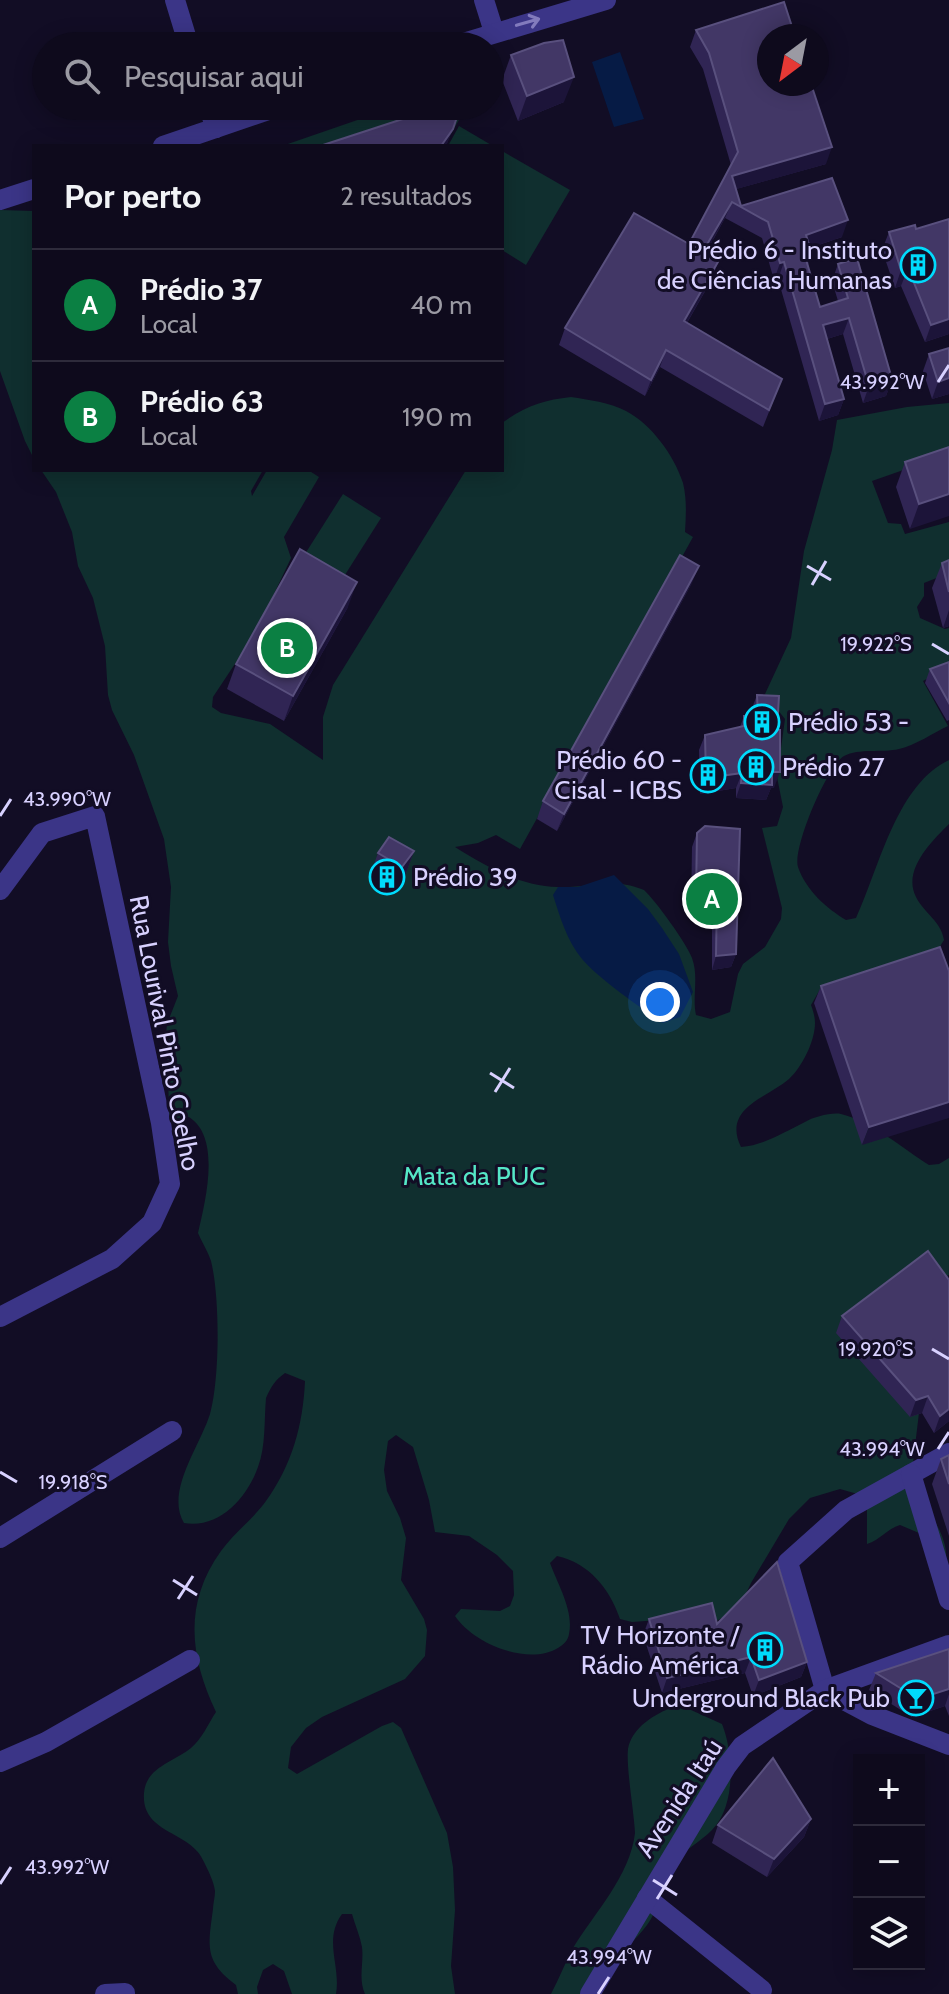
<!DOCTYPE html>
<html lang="pt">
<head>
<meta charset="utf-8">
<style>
	:root { --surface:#0e0a1c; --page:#171325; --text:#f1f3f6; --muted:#9b9aa3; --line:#2e2b3b; --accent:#0b8043 }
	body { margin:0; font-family:Cabin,sans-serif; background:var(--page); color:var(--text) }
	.controls { position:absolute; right:24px; bottom:24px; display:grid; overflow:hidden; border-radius:0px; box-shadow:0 4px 20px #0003 }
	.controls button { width:72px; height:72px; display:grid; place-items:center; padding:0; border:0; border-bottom:2px solid var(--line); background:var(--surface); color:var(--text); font:40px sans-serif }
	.compass { position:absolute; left:757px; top:24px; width:72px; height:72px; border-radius:50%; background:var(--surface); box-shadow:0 4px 20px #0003; rotate:212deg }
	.you { position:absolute; left:660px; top:1002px; width:28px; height:28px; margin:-20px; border:6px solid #fff; border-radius:50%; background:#1a73e8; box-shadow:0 0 0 12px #1a73e833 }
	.badge { display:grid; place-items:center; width:52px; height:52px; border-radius:50%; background:var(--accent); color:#fff; font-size:26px; font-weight:700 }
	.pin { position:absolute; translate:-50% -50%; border:4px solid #fff; box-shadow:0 2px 8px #0006 }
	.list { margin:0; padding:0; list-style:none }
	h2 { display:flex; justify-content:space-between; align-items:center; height:104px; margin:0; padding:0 32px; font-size:34px }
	h2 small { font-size:26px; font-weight:400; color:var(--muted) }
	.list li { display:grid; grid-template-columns:52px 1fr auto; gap:24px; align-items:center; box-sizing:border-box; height:112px; padding:0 32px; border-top:2px solid var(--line) }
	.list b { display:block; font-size:30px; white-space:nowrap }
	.list p { margin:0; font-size:26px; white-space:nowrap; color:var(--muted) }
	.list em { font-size:26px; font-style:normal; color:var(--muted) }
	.icon { flex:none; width:44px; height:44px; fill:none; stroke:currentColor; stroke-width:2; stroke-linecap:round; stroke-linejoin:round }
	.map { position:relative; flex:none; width:949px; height:1994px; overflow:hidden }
	.search { position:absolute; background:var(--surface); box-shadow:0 4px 20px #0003; left:32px; top:32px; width:472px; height:88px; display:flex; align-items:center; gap:20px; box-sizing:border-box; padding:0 28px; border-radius:44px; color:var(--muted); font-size:30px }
	.panel { position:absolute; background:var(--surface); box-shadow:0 4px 20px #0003; left:32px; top:144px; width:472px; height:328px; border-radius:0px }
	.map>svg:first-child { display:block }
	.green { fill:#102f2f }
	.water { fill:#061b45 }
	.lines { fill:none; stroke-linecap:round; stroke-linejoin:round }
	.minor { stroke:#3b3587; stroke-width:20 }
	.wall { fill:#302554 }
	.shaded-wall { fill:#1c1439 }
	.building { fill:#423766; stroke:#59507e; stroke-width:2 }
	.oneway { stroke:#827bbd }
	.ticks { fill:none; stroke:#d8d1ff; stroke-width:3 }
	.labels { text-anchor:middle; stroke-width:6; stroke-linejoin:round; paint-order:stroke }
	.poi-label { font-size:26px; fill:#d8d1ff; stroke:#120d25; text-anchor:end }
	.street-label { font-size:26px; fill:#d8d1ff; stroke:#120d25 }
	.park-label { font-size:26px; fill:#55e7c7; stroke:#120d25 }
	.ticks-label { font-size:20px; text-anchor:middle; fill:#d8d1ff; stroke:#120d25; stroke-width:6; stroke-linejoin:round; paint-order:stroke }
</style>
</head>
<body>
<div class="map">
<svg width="949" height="1994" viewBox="0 0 949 1994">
	<rect width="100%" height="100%" fill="#120d25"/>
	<!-- green -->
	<g class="green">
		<path d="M 398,106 L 467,106 L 444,146 L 282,146 Z"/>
		<path d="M 459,126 L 493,146 L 448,146 Z"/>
		<path d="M 502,151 L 570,190 L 526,265 L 502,250 Z"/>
		<path d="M 0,210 L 34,211 L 34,459 L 25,441 L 0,371 Z"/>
		<path d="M 571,397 C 589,400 609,402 626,411 C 651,424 674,455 683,483 C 687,499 686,516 685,532 L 693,537 L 520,849 L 496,835 L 478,843 L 455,847 C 487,867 520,886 558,887 C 592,888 609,876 644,890 C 656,901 687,944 692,958 C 699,977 692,997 696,1015 L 711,1019 L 730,1012 L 738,974 L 743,964 L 765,947 L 781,919 L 782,908 L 762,828 L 777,826 L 783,807 L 777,777 L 785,719 L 765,694 L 791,638 L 804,551 L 832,450 L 837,420 L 907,407 L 949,403 L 949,454 L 872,481 L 888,523 L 901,524 L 905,534 L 949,522 L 949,573 L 924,583 L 924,596 L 917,607 L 920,618 L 945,629 L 949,628 L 949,667 L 923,681 L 948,726 C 933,733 916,745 899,749 C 882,753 859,748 844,756 C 827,766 792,849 798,867 C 806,890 826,908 846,920 L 856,918 C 879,869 896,785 949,760 L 949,824 C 932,841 902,870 916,897 C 924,913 941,921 944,940 L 939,948 L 822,986 L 811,1005 C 813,1010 815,1017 815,1023 C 815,1041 802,1067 789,1079 C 767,1098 722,1108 741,1147 C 765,1145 784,1132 805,1122 C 813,1117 832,1112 841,1114 C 873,1122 902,1148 929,1165 L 939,1164 L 949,1158 L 949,1275 L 942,1278 L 921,1396 L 910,1488 C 926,1506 949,1536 946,1561 L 919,1533 L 900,1525 C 887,1529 880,1540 867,1544 L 867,1505 L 861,1495 L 840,1489 L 810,1498 L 789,1519 L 751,1583 L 739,1608 L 706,1627 L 659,1620 L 632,1622 L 620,1619 C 610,1589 589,1563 557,1556 L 550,1563 C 558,1585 574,1611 569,1634 C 568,1641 563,1645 558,1648 C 528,1666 474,1644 455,1616 L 461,1609 L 500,1611 L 510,1606 L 514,1595 L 513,1571 L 497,1555 L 469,1536 L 435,1532 L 429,1500 L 413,1447 L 396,1435 L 388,1441 L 384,1470 L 387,1491 L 400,1518 L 406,1538 L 401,1580 L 424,1619 L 427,1630 L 425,1656 L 405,1679 L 322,1717 L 306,1728 L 291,1747 L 288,1768 L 297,1774 L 382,1726 L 393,1722 L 401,1728 L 447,1833 L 453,1867 L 455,1910 L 451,1966 L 455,1994 L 365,1994 C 358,1978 364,1964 362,1947 C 360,1936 355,1925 352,1914 L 342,1914 C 323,1940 341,1966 336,1994 L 292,1994 L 284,1971 L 273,1964 L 263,1970 L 257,1987 L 258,1994 L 238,1994 L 236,1985 C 204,1961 208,1947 213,1909 C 213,1904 215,1897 215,1891 C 214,1882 208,1870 204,1862 C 191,1830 141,1835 144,1793 C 146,1767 174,1762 191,1748 C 202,1739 208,1724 216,1712 C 190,1657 183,1604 221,1551 C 234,1533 253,1519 266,1501 C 292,1465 303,1425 305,1381 L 285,1373 C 275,1380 271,1387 266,1398 C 264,1420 266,1446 258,1467 C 247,1498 219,1529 184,1523 C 165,1492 200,1446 210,1414 C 220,1378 220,1297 211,1261 C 208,1252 202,1242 198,1233 C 205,1202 222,1138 189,1117 L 179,1121 L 169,1121 L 168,1064 L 165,1044 L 167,1024 L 178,996 L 171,966 L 168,942 L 171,887 L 164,839 L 134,755 L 112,710 L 108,695 L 105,646 L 93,598 L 78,566 L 72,532 L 56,492 L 41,470 L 263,470 L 251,491 L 252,496 L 267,470 L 308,470 L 319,477 L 284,537 L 291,558 L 256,632 L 213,697 L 212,707 L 221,713 L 270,724 L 323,760 L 323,717 L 333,685 L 466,470 L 502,470 L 502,423 C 525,406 544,400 571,397 Z"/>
		<path d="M 343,494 L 381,518 L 343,578 L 305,554 Z"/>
		<path d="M 673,1707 L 691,1710 L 722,1724 C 734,1754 736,1806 712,1830 C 699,1843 682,1851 671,1866 C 661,1879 661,1898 654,1913 C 646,1931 631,1941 620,1956 C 612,1968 606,1982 599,1994 L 551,1994 C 559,1979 565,1963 573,1948 C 595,1912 630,1876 635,1833 C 634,1812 626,1767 628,1749 C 632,1727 655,1714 673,1707 Z"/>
	</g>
	<!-- water -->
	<g class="water">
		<path d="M 620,52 L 644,119 L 614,127 L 592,62 Z"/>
		<path d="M 614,875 L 648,909 L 662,928 L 679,954 L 693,992 L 680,1017 L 663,1023 C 641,1008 598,978 582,959 C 567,941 560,917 553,895 L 558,887 L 578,887 Z"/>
	</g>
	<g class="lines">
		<!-- minor -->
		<g class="minor">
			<path d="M 175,0 L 189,46"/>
			<path d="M 484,0 L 494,32"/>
			<path d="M 453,46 L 606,0"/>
			<path d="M 208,106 L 216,128"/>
			<path d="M 163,146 L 280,106"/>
			<path d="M 0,200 L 34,189"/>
			<path d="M 0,890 L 42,833 L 95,816 L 161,1123 L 170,1184 L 152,1223 L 112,1259 L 0,1317"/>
			<path d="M 949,1453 L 846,1510 L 788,1562 L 825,1690 L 872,1715 L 949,1745"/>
			<path d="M 911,1474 L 949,1600"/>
			<path d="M 0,1538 L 172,1431"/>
			<path d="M 0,1762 L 46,1742 L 190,1660"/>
			<path d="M 647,1898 L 762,1990"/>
			<path d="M 105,1994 L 125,1993"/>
			<path d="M 590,1994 L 726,1767 L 742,1746 L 825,1690 L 949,1645"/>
		</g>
	</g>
	<!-- wall -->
	<g class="wall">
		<path d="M 696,30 L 826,164 L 736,189 L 741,206 L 842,237 L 810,248 L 808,266 L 820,307 L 838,301 L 832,281 L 838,264 L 892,379 L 886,396 L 863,403 L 843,334 L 827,339 L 844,399 L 838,415 L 819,421 L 778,279 L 774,280 L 762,238 L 725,218 L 705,255 L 718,262 L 712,279 L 687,323 L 782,379 L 763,427 L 660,367 L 645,396 L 559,345 L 565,328 L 689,244 L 731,165 L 703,69 L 690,47 Z"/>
		<path d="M 511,55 L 564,102 L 518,121 L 502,80 Z"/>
		<path d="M 411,106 L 442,106 L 457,117 L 446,146 L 407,117 Z"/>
		<path d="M 949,219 L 949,334 L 925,342 L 901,286 L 895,288 L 882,250 L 889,232 L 916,229 Z"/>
		<path d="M 949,348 L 949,394 L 932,399 L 923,371 L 929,354 Z"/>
		<path d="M 949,447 L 910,529 L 896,487 L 905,462 Z"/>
		<path d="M 949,560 L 949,626 L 943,628 L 932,588 L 942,563 Z"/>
		<path d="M 692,583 L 557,831 L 537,819 L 543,801 Z"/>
		<path d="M 348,607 L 284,721 L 227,689 L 236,664 Z"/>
		<path d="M 949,662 L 949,720 L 947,721 L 925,683 L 930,669 Z"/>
		<path d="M 757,695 L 774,788 L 771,788 L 766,800 L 736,798 L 736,788 L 700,794 L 699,750 L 705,735 L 740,727 L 744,716 L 752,717 L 751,711 Z"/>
		<path d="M 697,833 L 736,954 L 731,967 L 712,970 L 712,907 L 691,908 L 692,847 Z"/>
		<path d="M 414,851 L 405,876 L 393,892 L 369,878 L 378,853 Z"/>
		<path d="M 940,947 L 862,1145 L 814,1003 L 821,986 Z"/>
		<path d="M 949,1280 L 949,1421 L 934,1433 L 922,1413 L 910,1417 L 836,1333 L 842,1316 Z"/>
		<path d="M 949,1455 L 949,1536 L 932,1484 L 941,1459 Z"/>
		<path d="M 649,1619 L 717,1624 L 807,1662 L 801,1677 L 753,1696 L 745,1673 L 662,1693 L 643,1635 Z"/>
		<path d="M 949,1649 L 949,1716 L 945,1706 L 912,1717 L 869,1690 L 876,1673 Z"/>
		<path d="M 811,1819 L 804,1837 L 767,1877 L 712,1843 L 718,1825 Z"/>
	</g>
	<!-- shaded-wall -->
	<g class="shaded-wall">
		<path d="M 574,77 L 564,102 L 518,121 L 527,96 Z"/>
		<path d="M 453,129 L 446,146 L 441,146 Z"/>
		<path d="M 832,147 L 826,164 L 726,192 L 732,176 Z"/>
		<path d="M 732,202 L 725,218 L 696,270 L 702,253 Z"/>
		<path d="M 848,220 L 842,237 L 800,251 L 806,235 Z"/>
		<path d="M 812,254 L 806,270 L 805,256 Z"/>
		<path d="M 718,262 L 712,279 L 678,338 L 684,321 Z"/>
		<path d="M 784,262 L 778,279 L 774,280 L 780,263 Z"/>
		<path d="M 908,268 L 901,286 L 895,288 L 901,270 Z"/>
		<path d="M 849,318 L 843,334 L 817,342 L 823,325 Z"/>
		<path d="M 949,319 L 949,334 L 925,342 L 931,325 Z"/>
		<path d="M 666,350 L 660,367 L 645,396 L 651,380 Z"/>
		<path d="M 949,378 L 949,394 L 932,399 L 938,382 Z"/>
		<path d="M 892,379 L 886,396 L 863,403 L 869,386 Z"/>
		<path d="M 844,399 L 838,415 L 819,421 L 825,404 Z"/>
		<path d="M 949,494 L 949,516 L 910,529 L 919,504 Z"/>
		<path d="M 699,566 L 692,583 L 557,831 L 564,814 Z"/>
		<path d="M 357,582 L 348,607 L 284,721 L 293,696 Z"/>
		<path d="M 949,610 L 949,626 L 943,628 Z"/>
		<path d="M 772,772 L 780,772 L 774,788 L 771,788 L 766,800 L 736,798 L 741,783 Z"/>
		<path d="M 742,773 L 736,788 L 700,794 L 706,778 Z"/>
		<path d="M 414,851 L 405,876 L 393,892 L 402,867 Z"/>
		<path d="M 696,894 L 717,894 L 712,907 L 691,908 Z"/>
		<path d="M 736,954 L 731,967 L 712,970 L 716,956 Z"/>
		<path d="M 949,1102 L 949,1118 L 862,1145 L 869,1127 Z"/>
		<path d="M 928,1396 L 922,1413 L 910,1417 L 916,1400 Z"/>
		<path d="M 949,1409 L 949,1421 L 934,1433 L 940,1416 Z"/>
		<path d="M 751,1657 L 745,1673 L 662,1693 L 667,1678 Z"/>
		<path d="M 807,1662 L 801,1677 L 753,1696 L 759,1680 Z"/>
		<path d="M 949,1689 L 949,1694 L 945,1706 L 912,1717 L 918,1699 Z"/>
		<path d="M 811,1819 L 804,1837 L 767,1877 L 774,1859 Z"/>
	</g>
	<!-- building -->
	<g class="building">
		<path d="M 784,2 L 795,36 L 769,36 L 769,84 L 811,84 L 832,147 L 732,176 L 741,206 L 832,178 L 848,220 L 806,235 L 812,254 L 805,256 L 820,307 L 848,298 L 838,264 L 857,258 L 892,379 L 869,386 L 849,318 L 823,325 L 844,399 L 825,404 L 784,262 L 780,263 L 768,222 L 732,202 L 702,253 L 718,262 L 684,321 L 782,379 L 769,410 L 666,350 L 651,380 L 565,328 L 634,213 L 689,244 L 738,152 L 709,53 L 696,30 Z"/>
		<path d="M 563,40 L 574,77 L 527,96 L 511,55 L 544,43 Z"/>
		<path d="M 414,106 L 442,106 L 457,117 L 453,129 L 441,146 L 320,146 L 415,115 Z"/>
		<path d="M 949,219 L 949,319 L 931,325 L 908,268 L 901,270 L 889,232 L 915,225 L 916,229 Z"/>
		<path d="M 949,348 L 949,378 L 938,382 L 929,354 Z"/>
		<path d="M 949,447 L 949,494 L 919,504 L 905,462 Z"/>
		<path d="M 300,549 L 357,582 L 293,696 L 236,664 Z"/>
		<path d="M 680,555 L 699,566 L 564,814 L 543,801 Z"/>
		<path d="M 949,560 L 949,592 L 942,563 Z"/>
		<path d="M 949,662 L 949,703 L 930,669 Z"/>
		<path d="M 757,695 L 779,696 L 777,730 L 780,730 L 780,772 L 772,772 L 772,785 L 741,783 L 742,773 L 706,778 L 705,735 L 744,726 L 744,716 L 758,717 Z"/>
		<path d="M 705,826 L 740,829 L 736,954 L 716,956 L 717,894 L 696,894 L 697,833 Z"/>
		<path d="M 389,837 L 414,851 L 402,867 L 378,853 Z"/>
		<path d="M 940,947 L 949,971 L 949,1102 L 869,1127 L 821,986 Z"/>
		<path d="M 928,1251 L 949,1280 L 949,1409 L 940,1416 L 928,1396 L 916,1400 L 842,1316 Z"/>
		<path d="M 949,1455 L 949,1484 L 941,1459 Z"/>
		<path d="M 777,1562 L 807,1662 L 759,1680 L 751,1657 L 667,1678 L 649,1619 L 712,1603 L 717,1624 Z"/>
		<path d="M 949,1649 L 949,1689 L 918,1699 L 876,1673 Z"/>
		<path d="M 773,1758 L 811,1819 L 774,1859 L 718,1825 Z"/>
	</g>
	<!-- one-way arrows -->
	<defs><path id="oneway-shaft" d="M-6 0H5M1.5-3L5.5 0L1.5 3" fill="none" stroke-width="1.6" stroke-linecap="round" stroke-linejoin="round" transform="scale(2)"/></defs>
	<use class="oneway" href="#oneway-shaft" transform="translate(528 22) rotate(-16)"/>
	<!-- ticks -->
	<path class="ticks" d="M 938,382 L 949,365M 807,566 L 831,580M 812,585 L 826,561M 932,644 L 949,654M 0,816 L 11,799M 490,1073 L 514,1088M 495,1092 L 510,1068M 932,1349 L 949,1359M 938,1449 L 949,1432M 0,1472 L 17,1482M 173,1580 L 197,1595M 178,1599 L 193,1576M 653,1880 L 677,1895M 0,1884 L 11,1867M 657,1899 L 672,1875M 598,1994 L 609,1977"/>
	<!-- icons -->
	<defs>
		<g id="building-ring" transform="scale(1.8)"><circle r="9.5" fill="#120d25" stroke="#00dbfc" stroke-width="1.5"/><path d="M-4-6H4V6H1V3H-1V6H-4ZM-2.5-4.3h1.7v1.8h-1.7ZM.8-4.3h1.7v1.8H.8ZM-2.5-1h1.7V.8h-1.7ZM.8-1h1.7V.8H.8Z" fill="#00dbfc"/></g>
		<g id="bar-ring" transform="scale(1.8)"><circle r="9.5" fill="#120d25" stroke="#00dbfc" stroke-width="1.5"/><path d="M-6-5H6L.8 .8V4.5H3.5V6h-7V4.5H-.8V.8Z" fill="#00dbfc"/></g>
	</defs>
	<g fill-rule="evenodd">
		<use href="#building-ring" x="918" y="265"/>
		<use href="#building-ring" x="762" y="722"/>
		<use href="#building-ring" x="756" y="767"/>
		<use href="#building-ring" x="708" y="775"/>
		<use href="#building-ring" x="387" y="877"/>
		<use href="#building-ring" x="765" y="1650"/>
		<use href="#bar-ring" x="916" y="1698"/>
	</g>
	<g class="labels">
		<!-- poi labels -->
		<g class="poi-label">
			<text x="892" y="259">Prédio 6 - Instituto<tspan x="892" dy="30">de Ciências Humanas</tspan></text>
			<text x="788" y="731" text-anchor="start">Prédio 53 -</text>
			<text x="682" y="769">Prédio 60 -<tspan x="682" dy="30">Cisal - ICBS</tspan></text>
			<text x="782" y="776" text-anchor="start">Prédio 27</text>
			<text x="413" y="886" text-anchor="start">Prédio 39</text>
			<text x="739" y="1644">TV Horizonte /<tspan x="739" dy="30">Rádio América</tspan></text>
			<text x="890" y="1707">Underground Black Pub</text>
		</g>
		<!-- street labels -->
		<g class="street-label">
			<text transform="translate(165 1033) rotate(79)" y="9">Rua Lourival Pinto Coelho</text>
			<text transform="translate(679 1798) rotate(-57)" y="9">Avenida Itaú</text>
		</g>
		<!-- park labels -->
		<g class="park-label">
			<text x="474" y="1185">Mata da PUC</text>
		</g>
	</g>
	<g class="ticks-label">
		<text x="882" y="389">43.992°W</text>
		<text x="876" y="651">19.922°S</text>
		<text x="67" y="806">43.990°W</text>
		<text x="876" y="1356">19.920°S</text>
		<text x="882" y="1456">43.994°W</text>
		<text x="73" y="1489">19.918°S</text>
		<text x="67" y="1874">43.992°W</text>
		<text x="609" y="1964">43.994°W</text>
	</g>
</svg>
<div class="controls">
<button>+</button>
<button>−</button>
<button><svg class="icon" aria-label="layers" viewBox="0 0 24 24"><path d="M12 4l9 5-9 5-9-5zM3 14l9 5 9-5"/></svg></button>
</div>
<svg class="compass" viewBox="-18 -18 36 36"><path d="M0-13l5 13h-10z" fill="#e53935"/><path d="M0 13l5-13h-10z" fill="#9b9aa3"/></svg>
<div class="you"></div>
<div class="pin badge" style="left:712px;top:899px">A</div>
<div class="pin badge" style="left:287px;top:648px">B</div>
<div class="search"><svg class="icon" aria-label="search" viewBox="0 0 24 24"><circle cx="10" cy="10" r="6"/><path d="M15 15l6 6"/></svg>Pesquisar aqui</div>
<section class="panel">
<h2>Por perto<small>2 resultados</small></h2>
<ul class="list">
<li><span class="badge">A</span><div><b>Prédio 37</b><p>Local</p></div><em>40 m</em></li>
<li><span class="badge">B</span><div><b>Prédio 63</b><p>Local</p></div><em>190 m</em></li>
</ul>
</section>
</div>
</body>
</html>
